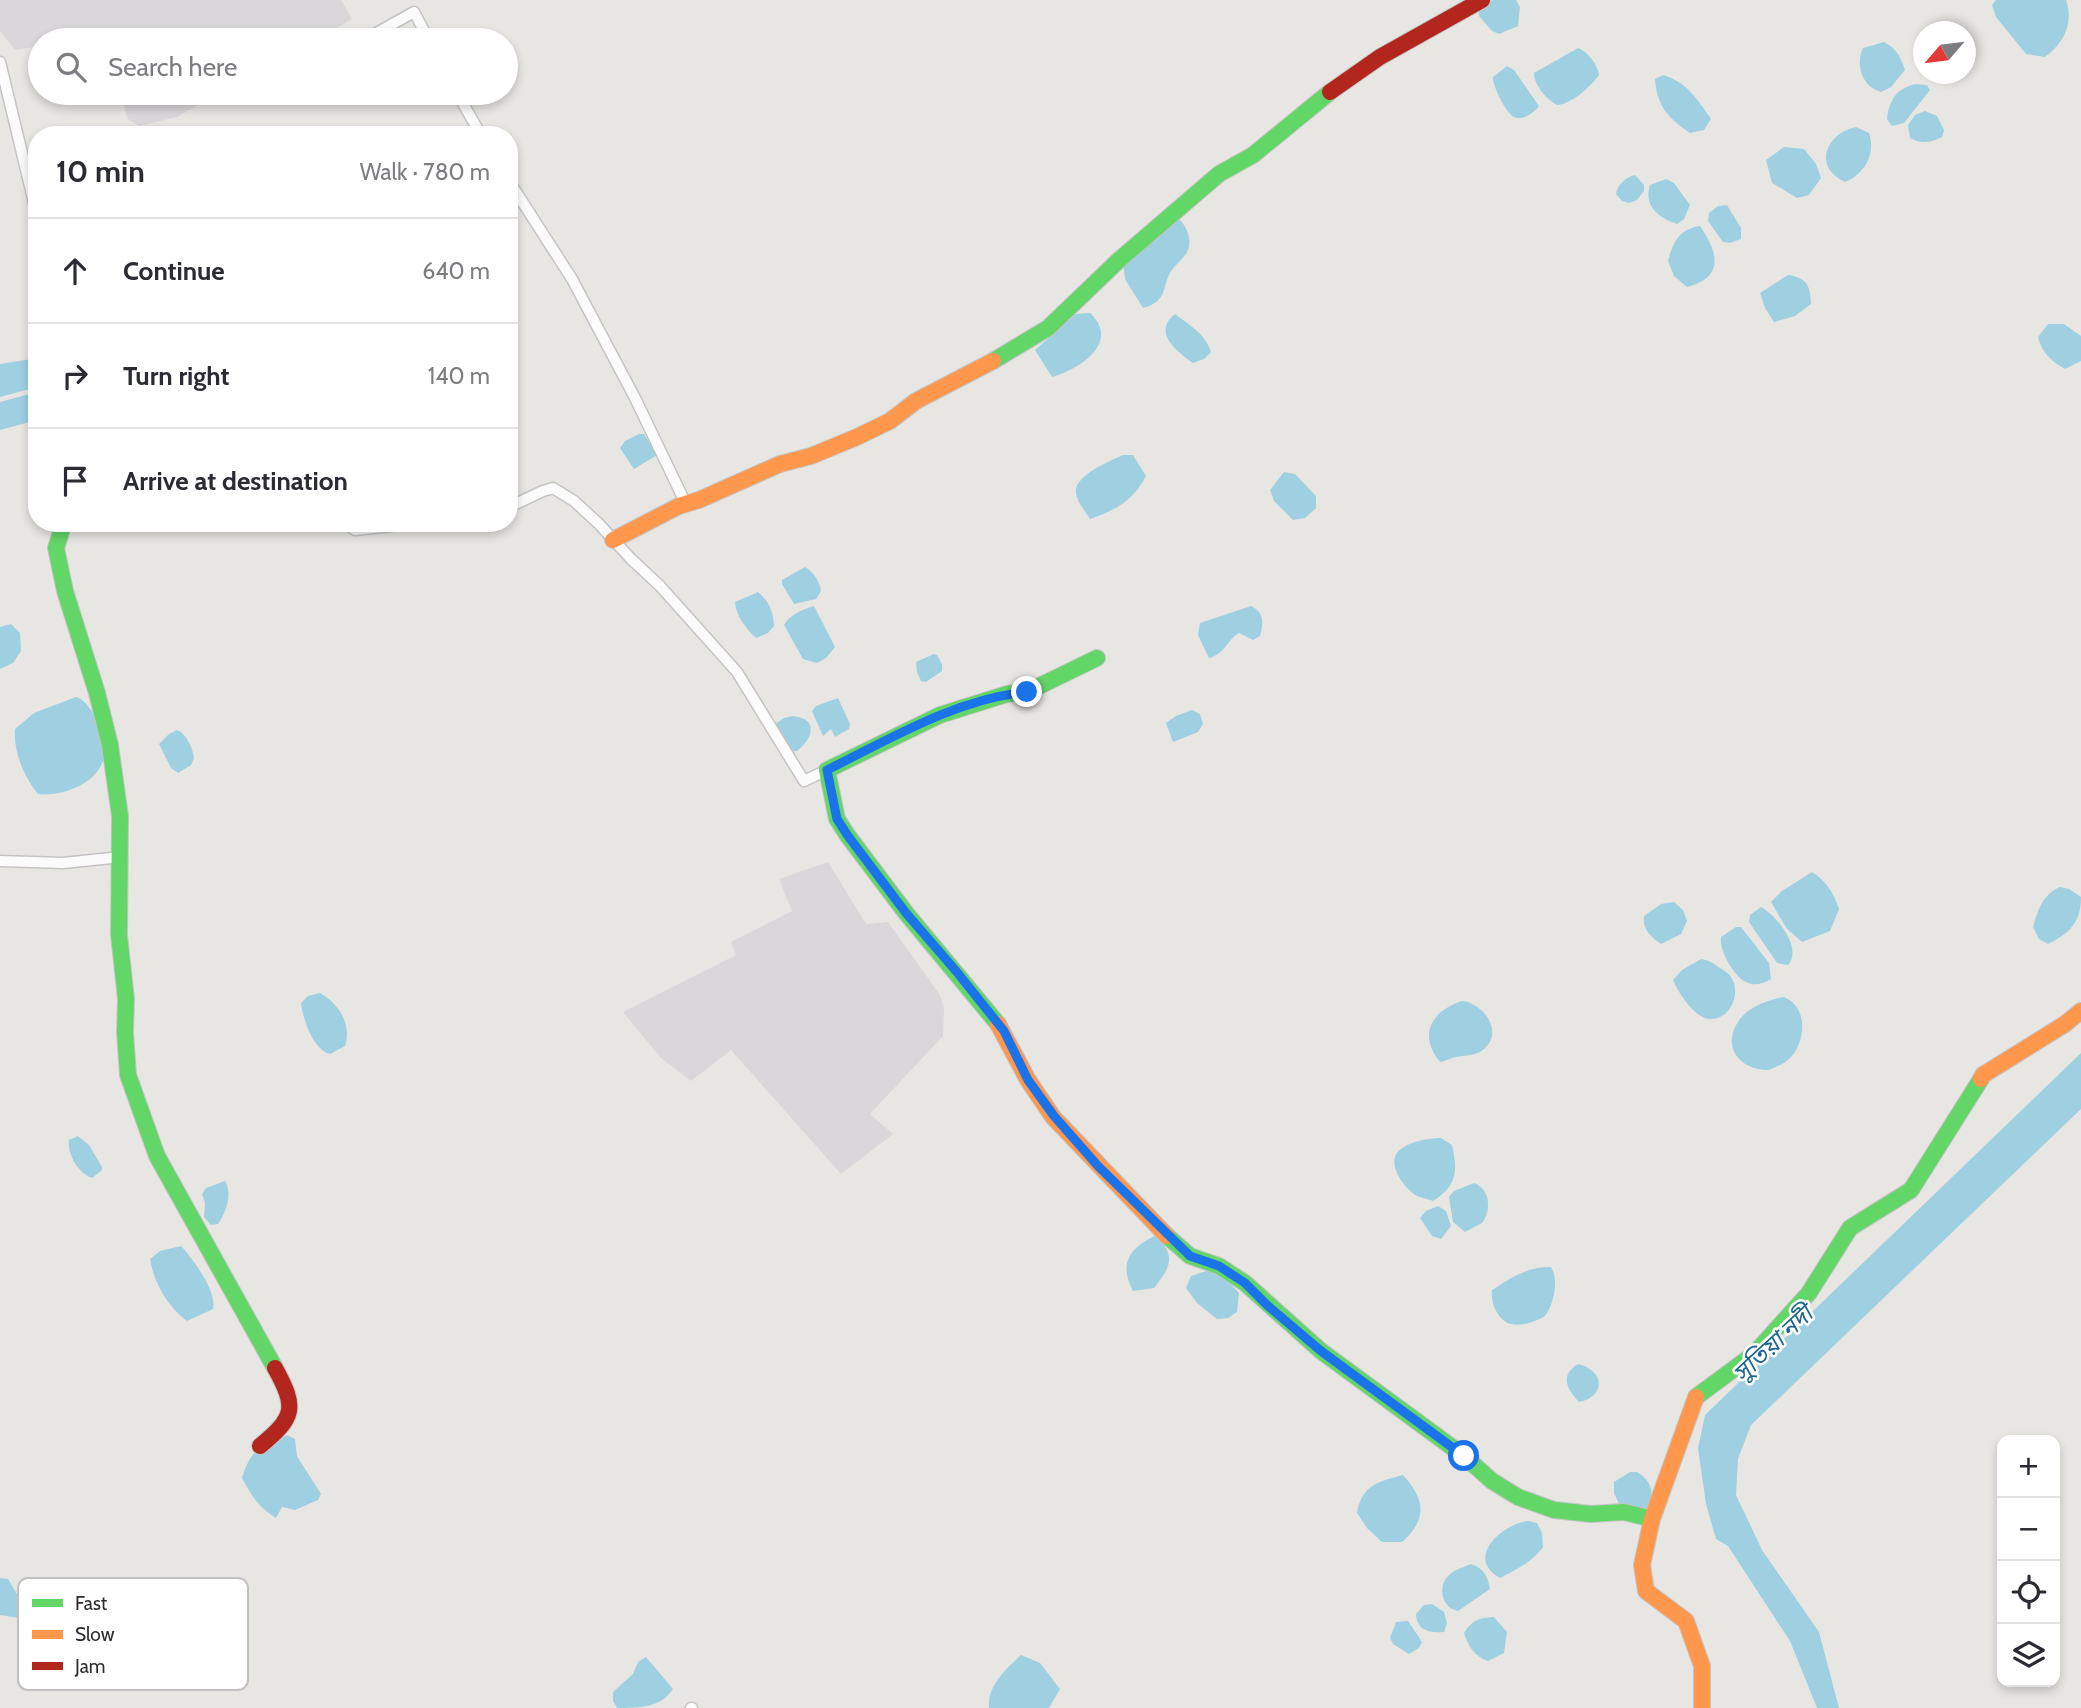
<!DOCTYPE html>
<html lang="en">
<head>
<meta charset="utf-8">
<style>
	:root { --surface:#fff; --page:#f2f2f3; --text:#2b2b33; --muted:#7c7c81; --line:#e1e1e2 }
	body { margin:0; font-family:Cabin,"Noto Sans Bengali",sans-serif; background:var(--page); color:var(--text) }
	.controls { position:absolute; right:21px; bottom:21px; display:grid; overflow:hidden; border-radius:14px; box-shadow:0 4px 10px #0003 }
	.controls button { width:63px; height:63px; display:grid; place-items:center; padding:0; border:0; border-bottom:2px solid var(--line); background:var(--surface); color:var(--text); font:35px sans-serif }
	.compass { position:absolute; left:1913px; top:21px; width:63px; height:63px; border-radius:50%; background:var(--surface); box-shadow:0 4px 10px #0003; rotate:242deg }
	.stop { position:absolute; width:21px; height:21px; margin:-16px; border:5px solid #1a73e8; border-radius:50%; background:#fff }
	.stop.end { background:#1a73e8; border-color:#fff; box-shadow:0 2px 7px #0008 }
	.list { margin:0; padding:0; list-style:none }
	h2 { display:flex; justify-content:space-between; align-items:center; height:91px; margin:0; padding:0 28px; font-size:30px }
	h2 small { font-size:23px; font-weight:400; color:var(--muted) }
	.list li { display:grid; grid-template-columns:46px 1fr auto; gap:21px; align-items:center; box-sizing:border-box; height:105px; padding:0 28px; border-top:2px solid var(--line) }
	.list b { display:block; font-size:26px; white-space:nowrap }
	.list em { font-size:23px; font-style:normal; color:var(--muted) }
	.icon { flex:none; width:38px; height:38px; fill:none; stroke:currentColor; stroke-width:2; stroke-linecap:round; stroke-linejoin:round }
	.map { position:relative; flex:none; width:2081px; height:1708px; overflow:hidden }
	.search { position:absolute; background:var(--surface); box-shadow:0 4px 10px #0003; left:28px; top:28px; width:490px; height:77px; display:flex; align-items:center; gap:18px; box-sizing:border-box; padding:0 24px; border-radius:38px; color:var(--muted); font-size:26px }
	.panel { position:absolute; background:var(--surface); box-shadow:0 4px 10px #0003; left:28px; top:126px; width:490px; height:406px; border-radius:28px }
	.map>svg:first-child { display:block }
	.industrial { fill:#d9d7d9 }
	.water { fill:#9fd0e1 }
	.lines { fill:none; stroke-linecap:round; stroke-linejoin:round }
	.street-casing { stroke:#c5c4c5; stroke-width:13 }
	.fast-casing { stroke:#c5c4c5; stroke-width:18 }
	.slow-casing { stroke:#c5c4c5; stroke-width:18 }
	.jam-casing { stroke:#c5c4c5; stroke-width:18 }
	.street { stroke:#fcfbfb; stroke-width:10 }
	.fast { stroke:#63d668; stroke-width:16 }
	.slow { stroke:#ff974d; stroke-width:16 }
	.jam { stroke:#b3261e; stroke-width:16 }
	.route { stroke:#1a73e8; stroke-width:9 }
	.labels { text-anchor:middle; stroke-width:5; stroke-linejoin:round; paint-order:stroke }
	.water-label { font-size:24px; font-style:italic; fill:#1e668d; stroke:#fff }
	.key { fill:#fff; stroke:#c0c0c0; stroke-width:2 }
	.key-label { font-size:19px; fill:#2c2c2c }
</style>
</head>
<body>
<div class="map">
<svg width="2081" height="1708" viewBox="0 0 2081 1708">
	<rect width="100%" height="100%" fill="#e8e6e3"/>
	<!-- industrial -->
	<g class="industrial">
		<path d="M 0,0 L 341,0 L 352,19 L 316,40 L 91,40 L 78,32 L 56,40 L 40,40 L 40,46 L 15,50 L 0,31 Z"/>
		<path d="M 120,93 L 219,93 L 177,117 L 139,126 L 128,119 Z"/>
		<path d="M 828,862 L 866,924 L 888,922 L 940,995 L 944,1009 L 943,1036 L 870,1114 L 893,1134 L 841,1174 L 731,1050 L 691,1081 L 661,1058 L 623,1012 L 736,955 L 731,942 L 792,911 L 779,879 Z"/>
	</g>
	<!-- water -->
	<g class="water">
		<path d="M 1493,0 L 1516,0 L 1520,7 L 1518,26 L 1499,34 L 1492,31 L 1479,16 L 1479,9 Z"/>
		<path d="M 1996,0 L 2066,0 C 2074,23 2064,43 2045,57 L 2026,54 L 1996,17 L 1992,5 Z"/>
		<path d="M 1884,42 C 1897,49 1900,56 1905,70 L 1891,87 L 1881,92 C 1862,87 1855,65 1863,48 Z"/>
		<path d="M 1578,48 C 1587,51 1598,65 1599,75 C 1590,87 1572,104 1557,105 C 1546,99 1534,85 1534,73 Z"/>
		<path d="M 1507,66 L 1514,70 L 1539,106 C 1535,112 1523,121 1514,117 C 1506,113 1492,85 1493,77 Z"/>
		<path d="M 1663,75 C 1687,82 1697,99 1711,119 L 1704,130 L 1690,133 C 1667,117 1657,106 1655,79 Z"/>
		<path d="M 1915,84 L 1927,85 L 1930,90 L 1904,123 L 1892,126 L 1887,119 C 1889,100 1896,89 1915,84 Z"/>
		<path d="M 1925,111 L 1937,116 L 1944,130 L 1942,137 C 1931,143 1920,144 1910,138 L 1908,125 L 1915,115 Z"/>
		<path d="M 1856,127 L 1869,133 C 1876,153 1865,174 1845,182 C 1812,167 1826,133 1856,127 Z"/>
		<path d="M 1784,147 L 1804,149 L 1816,164 L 1821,178 L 1809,195 L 1797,198 L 1772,183 L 1766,160 Z"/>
		<path d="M 1635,175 L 1644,185 L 1644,191 L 1637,200 L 1629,203 L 1622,201 L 1616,194 C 1617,185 1626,177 1635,175 Z"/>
		<path d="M 1666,179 L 1674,183 L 1690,205 L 1684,219 L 1677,224 C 1659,218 1643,206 1650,185 Z"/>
		<path d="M 1727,205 L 1741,228 L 1741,239 L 1730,243 L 1723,242 L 1708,221 L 1709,213 L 1718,206 Z"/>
		<path d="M 1175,216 C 1187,224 1194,241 1186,254 C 1182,260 1175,265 1171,271 C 1161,289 1168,301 1143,308 L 1125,279 L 1123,261 Z"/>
		<path d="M 1700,226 C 1718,252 1725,277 1687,287 L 1674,276 L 1668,261 C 1673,242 1679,229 1700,226 Z"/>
		<path d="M 1788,275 C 1807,278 1810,285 1811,304 L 1795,316 L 1774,322 L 1765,308 L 1760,293 Z"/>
		<path d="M 1090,313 C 1121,342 1080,369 1052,377 L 1035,350 L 1076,314 Z"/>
		<path d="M 1175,314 C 1190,326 1205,333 1211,352 L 1204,359 L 1193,363 C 1176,351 1152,332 1175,314 Z"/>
		<path d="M 2048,324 L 2064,324 L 2081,336 L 2081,361 L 2065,369 C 2051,361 2042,353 2038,337 Z"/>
		<path d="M 37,358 L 37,387 L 0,397 L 0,364 Z"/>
		<path d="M 37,392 L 37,420 L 0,430 L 0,402 Z"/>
		<path d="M 639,434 L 644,434 L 657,455 L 634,469 L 620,448 L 625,441 Z"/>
		<path d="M 1123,455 L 1133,455 L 1146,476 C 1133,501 1116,510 1090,519 C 1085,511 1077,502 1076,493 C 1073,476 1110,461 1123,455 Z"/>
		<path d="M 1284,472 L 1295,474 L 1316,496 L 1316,508 L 1305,518 L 1293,520 L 1274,501 L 1270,490 Z"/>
		<path d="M 805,567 C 814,573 819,580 821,591 L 816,599 L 794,604 L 782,584 L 782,580 Z"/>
		<path d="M 758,592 C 770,602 773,611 774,626 L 768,633 L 756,638 C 746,629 736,616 735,602 Z"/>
		<path d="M 814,606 L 835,647 L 826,658 L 817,663 L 803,659 L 784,625 C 789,615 803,609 814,606 Z"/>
		<path d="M 1251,606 C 1264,612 1264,624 1260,636 L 1253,640 L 1239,633 C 1227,640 1225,654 1209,658 L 1198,635 L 1200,623 Z"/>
		<path d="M 11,624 L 20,633 L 21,651 L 13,663 L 0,669 L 0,627 Z"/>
		<path d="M 934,654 L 937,655 L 942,664 L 942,671 L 926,682 L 921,681 L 917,672 L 916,662 Z"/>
		<path d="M 76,697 C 93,701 107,742 104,757 C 99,783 63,797 38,794 C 24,777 13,751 15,729 L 34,713 Z"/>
		<path d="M 838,698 L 850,724 L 849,729 L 835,737 L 831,729 L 823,736 L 812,711 L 816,706 Z"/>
		<path d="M 1192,710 L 1200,714 L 1203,724 L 1198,732 L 1173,742 L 1166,723 L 1176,716 Z"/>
		<path d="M 793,716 C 819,719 813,738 797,751 L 789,752 L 775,724 L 784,718 Z"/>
		<path d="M 177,730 C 187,734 193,749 194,758 L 191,765 L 178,773 L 171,768 L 159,744 L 169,734 Z"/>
		<path d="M 1812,872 C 1826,881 1834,893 1839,909 L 1830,931 L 1802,942 L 1787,929 L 1771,902 L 1782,891 Z"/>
		<path d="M 2060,887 L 2069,889 L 2081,897 C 2081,922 2070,933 2048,944 L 2039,939 L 2033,927 C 2038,910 2042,895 2060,887 Z"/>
		<path d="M 1674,902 L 1683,910 L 1687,921 L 1681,934 L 1661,944 C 1651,937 1642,929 1644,916 L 1661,904 Z"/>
		<path d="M 1761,907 C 1777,916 1803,948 1788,965 L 1777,963 L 1749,922 L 1750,915 Z"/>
		<path d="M 1736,927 L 1741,927 L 1769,963 L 1771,979 C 1763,984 1753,987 1744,981 C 1733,974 1719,950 1721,937 Z"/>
		<path d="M 1701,959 C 1709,960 1713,963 1720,968 C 1725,971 1730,974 1732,979 C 1741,994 1730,1020 1710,1019 C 1695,1019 1678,992 1673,980 L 1682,970 Z"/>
		<path d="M 320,993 C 339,1004 352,1024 345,1046 L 330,1054 C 313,1050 303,1019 301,1003 L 308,996 Z"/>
		<path d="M 1784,997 C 1809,1007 1806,1043 1789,1059 C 1784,1064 1776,1067 1769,1070 C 1739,1070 1720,1046 1740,1019 C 1750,1006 1769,1000 1784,997 Z"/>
		<path d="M 1462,1001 C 1480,1002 1503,1028 1487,1046 C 1479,1056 1468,1055 1456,1057 C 1451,1058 1446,1061 1440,1062 C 1418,1035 1431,1011 1462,1001 Z"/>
		<path d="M 2081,1053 L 2081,1109 L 1751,1425 L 1738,1459 L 1736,1495 L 1762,1550 L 1819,1632 L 1839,1708 L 1817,1708 L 1790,1641 L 1728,1546 L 1716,1539 L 1706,1504 L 1698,1448 L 1705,1415 Z"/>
		<path d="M 78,1136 L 89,1145 L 102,1167 L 102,1170 L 92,1178 C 78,1173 67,1154 69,1140 Z"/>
		<path d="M 1441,1138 L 1452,1145 C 1458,1171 1457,1186 1433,1201 C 1428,1199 1421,1198 1417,1196 C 1406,1190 1391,1170 1395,1157 C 1399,1143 1428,1138 1441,1138 Z"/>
		<path d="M 225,1181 C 233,1193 226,1213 218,1224 L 211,1225 L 204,1217 L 205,1203 L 202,1194 L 206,1188 Z"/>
		<path d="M 1474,1183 C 1490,1189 1492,1210 1482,1223 L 1465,1232 L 1453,1222 L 1449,1197 L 1454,1191 Z"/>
		<path d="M 1438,1206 L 1446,1211 L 1451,1226 L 1441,1239 L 1432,1236 L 1420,1218 L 1426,1211 Z"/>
		<path d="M 1157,1235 C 1176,1258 1171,1266 1154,1288 L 1133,1291 C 1118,1263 1130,1247 1157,1235 Z"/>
		<path d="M 181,1246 C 193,1259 217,1291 213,1309 L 187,1321 C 167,1306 154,1283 150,1259 L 160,1251 Z"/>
		<path d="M 1551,1267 C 1559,1280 1554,1304 1545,1316 C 1537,1321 1521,1327 1511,1324 C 1498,1321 1490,1302 1492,1290 C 1512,1277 1527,1267 1551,1267 Z"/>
		<path d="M 1209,1270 L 1224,1277 L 1239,1293 L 1237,1312 L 1228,1318 L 1217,1319 L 1197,1303 L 1186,1288 L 1191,1276 Z"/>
		<path d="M 1578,1364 C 1604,1370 1607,1396 1579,1402 C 1566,1388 1560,1375 1578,1364 Z"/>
		<path d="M 287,1435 L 295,1439 L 297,1456 L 321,1494 L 318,1500 L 295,1510 L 282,1507 L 276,1518 C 259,1508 251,1495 242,1478 C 252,1447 259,1449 287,1435 Z"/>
		<path d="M 1630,1472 L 1637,1472 C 1652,1481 1656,1495 1646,1510 L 1620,1506 L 1614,1493 L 1614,1482 Z"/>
		<path d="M 1403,1475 C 1425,1499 1428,1519 1402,1542 L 1382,1542 L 1367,1528 L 1357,1513 C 1362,1485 1377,1482 1403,1475 Z"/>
		<path d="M 1528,1521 L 1537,1523 L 1542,1533 L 1543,1547 C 1532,1562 1516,1570 1500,1578 C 1464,1558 1502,1524 1528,1521 Z"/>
		<path d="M 1471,1564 C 1484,1568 1488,1577 1490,1589 L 1458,1611 C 1441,1608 1437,1585 1450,1574 C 1456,1569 1464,1567 1471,1564 Z"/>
		<path d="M 0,1578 L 8,1579 L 30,1616 L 26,1619 L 0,1615 Z"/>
		<path d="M 1432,1604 L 1444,1612 L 1447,1623 L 1444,1632 C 1429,1633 1417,1631 1416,1614 L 1424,1605 Z"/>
		<path d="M 1494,1617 L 1507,1632 L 1504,1653 L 1488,1661 C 1475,1657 1468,1646 1464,1633 C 1472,1620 1479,1618 1494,1617 Z"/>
		<path d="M 1408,1621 L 1422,1642 L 1419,1648 L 1409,1654 L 1393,1644 L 1390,1638 L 1396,1622 Z"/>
		<path d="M 1021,1655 L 1040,1663 L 1060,1689 L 1049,1708 L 989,1708 C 987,1686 1006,1669 1021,1655 Z"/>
		<path d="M 646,1657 L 673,1689 C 661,1708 639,1708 617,1708 L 613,1701 L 613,1692 L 633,1674 L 638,1662 Z"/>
	</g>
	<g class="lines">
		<!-- street casing -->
		<g class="street-casing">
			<g id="street">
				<path d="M 364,40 L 414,12 L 429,40"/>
				<path d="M 0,62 L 37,215"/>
				<path d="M 457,93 L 481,135"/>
				<path d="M 509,181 L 572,279 L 635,398 L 686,504"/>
				<path d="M 509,507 L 543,491 L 553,488 L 574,501 L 599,524 L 631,559 L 660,586 L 737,672 L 804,781 L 827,770"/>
				<path d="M 346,523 L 355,530 L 417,523"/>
				<path d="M 0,861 L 63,863 L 121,857"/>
				<path d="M 691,1708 L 692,1708"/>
			</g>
		</g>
		<!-- fast casing -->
		<g class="fast-casing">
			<g id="fast">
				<path d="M 993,361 L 1048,328 L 1119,260 L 1219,174 L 1253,155 L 1330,92"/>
				<path d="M 64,523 L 56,548 L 65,591 L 97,693 L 110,745 L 120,816 L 119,935 L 126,999 L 125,1032 L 128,1075 L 157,1156 L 275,1368"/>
				<path d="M 998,1024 L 906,913 L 848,836 L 837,819 L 827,770 L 940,715 L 1007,694 L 1027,692 L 1097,658"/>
				<path d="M 1167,1236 L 1190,1256 L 1219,1266 L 1245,1283 L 1321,1351 L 1464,1456 L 1492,1481 L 1518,1497 L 1554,1510 L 1591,1514 L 1624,1512 L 1652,1519"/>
				<path d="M 1696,1397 L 1754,1354 L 1809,1293 L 1850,1228 L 1911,1190 L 1981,1079"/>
			</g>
		</g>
		<!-- slow casing -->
		<g class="slow-casing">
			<g id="slow">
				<path d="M 613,540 L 679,506 L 699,500 L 780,464 L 811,456 L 857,437 L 890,421 L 916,401 L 993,361"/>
				<path d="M 998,1024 L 1028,1080 L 1053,1117 L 1167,1236"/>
				<path d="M 1981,1079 L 1983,1075 L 2065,1024 L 2081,1011"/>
				<path d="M 1696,1397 L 1652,1519 L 1642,1565 L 1646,1591 L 1686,1621 L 1702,1666 L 1702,1708"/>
			</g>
		</g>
		<!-- jam casing -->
		<g class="jam-casing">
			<g id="jam">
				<path d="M 1330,92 L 1380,57 L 1482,0"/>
				<path d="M 260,1446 C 295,1417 297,1408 275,1368"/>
			</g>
		</g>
		<!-- street -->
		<use href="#street" class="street"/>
		<!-- fast -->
		<use href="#fast" class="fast"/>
		<!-- slow -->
		<use href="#slow" class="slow"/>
		<!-- jam -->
		<use href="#jam" class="jam"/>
	</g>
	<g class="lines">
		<!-- route -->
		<path class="route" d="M 1027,692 C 956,699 890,739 827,770 L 837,819 L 848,836 L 906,913 L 956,971 L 1004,1031 L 1028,1080 L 1054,1116 L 1098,1166 L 1190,1256 L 1219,1266 L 1245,1283 L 1267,1305 L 1321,1351 L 1464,1456"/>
	</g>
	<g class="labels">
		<!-- water labels -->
		<g class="water-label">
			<text transform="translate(1773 1344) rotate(-43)" y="8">সুতিয়া নদী</text>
		</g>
	</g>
	<!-- legend -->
	<rect x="18" y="1578" width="230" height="112" rx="10" class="key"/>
	<rect x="32" y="1599" width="31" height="8" fill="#63d668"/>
	<rect x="32" y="1630" width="31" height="9" fill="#ff974d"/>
	<rect x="32" y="1662" width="31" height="8" fill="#b3261e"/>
	<g class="key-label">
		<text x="75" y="1610">Fast</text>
		<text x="75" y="1641">Slow</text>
		<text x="75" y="1673">Jam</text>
	</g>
</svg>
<div class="controls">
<button>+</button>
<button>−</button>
<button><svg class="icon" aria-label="locate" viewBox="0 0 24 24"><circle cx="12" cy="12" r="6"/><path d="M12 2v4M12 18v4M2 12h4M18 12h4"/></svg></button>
<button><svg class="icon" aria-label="layers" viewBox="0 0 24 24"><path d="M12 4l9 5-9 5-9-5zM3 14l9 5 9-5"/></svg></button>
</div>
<svg class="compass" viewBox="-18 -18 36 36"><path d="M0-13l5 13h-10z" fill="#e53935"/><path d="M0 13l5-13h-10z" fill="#7c7c81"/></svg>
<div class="stop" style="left:1464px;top:1456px"></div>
<div class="stop end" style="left:1027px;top:692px"></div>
<div class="search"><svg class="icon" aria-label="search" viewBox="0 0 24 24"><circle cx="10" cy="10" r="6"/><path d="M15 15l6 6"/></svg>Search here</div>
<section class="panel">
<h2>10 min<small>Walk · 780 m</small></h2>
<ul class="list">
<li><svg class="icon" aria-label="ahead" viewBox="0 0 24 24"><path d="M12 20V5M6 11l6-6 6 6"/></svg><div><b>Continue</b></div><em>640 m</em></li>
<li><svg class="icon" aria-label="right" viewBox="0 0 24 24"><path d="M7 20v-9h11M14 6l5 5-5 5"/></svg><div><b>Turn right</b></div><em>140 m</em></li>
<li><svg class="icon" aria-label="arrive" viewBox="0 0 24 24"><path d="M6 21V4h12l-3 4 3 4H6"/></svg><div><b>Arrive at destination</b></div></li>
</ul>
</section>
</div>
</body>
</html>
